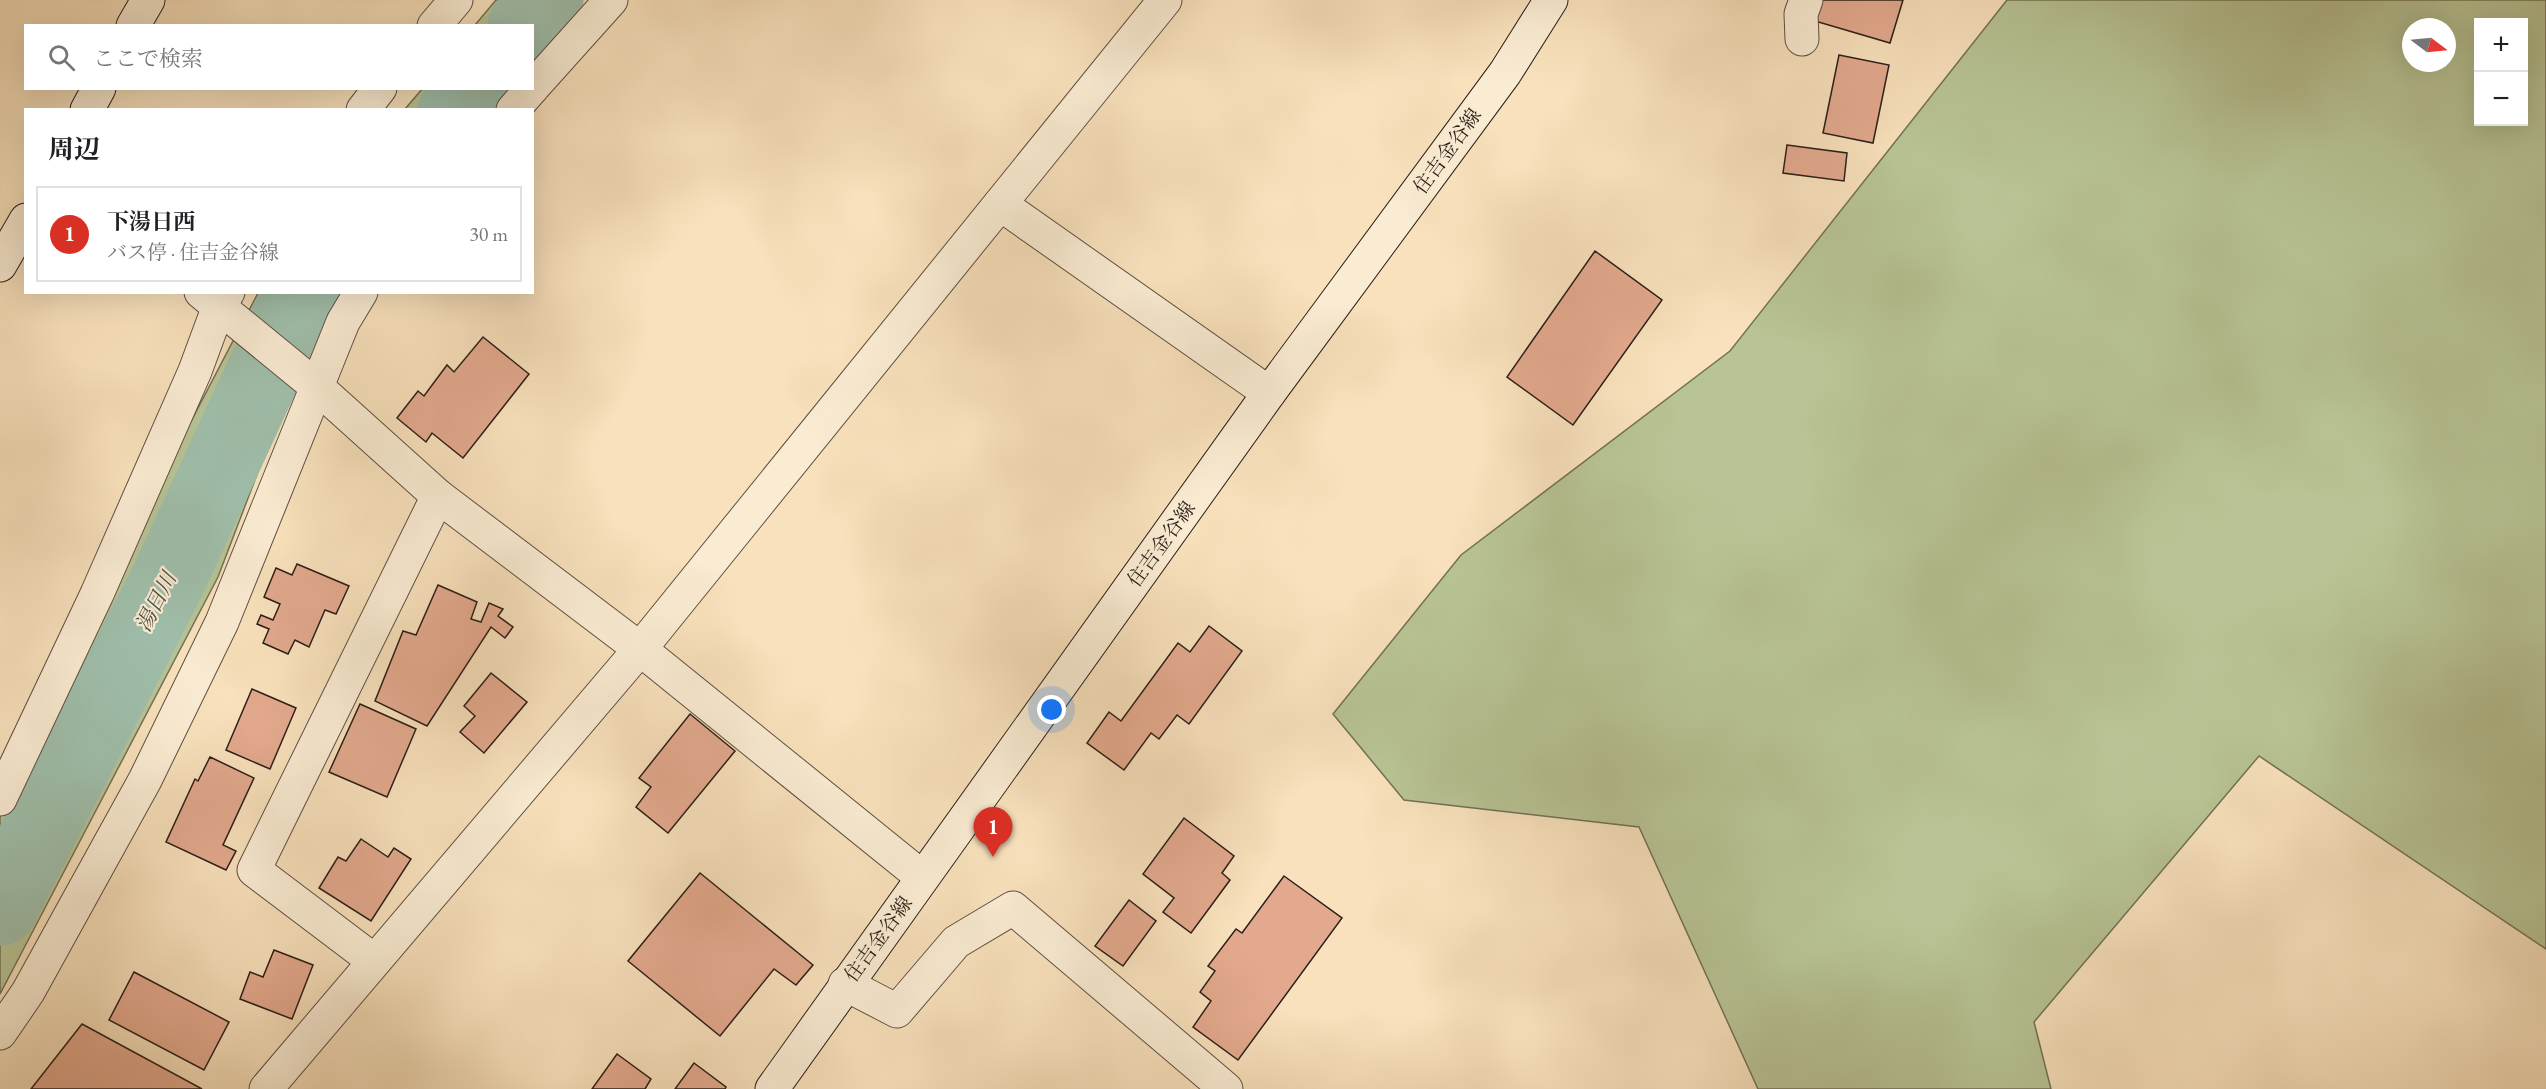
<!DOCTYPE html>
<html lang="ja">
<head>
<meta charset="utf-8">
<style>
	:root { --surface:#fff; --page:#f6f6f6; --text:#202124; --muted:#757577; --line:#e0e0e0; --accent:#d93025 }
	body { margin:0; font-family:"EB Garamond","Noto Serif JP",serif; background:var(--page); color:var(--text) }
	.controls { position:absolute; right:18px; top:18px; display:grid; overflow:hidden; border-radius:0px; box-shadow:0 6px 24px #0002 }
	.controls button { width:54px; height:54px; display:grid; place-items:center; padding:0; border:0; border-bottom:2px solid var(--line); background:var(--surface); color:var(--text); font:30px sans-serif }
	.compass { position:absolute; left:2402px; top:18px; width:54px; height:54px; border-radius:50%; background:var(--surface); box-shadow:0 6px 24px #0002; rotate:106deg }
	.you { position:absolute; left:1052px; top:710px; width:21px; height:21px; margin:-15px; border:4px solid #fff; border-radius:50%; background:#1a73e8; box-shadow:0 0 0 9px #1a73e833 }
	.badge { display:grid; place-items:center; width:39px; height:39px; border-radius:50%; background:var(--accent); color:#fff; font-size:20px; font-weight:700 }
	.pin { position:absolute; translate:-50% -50px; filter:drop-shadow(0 2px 3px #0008) }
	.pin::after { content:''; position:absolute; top:32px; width:21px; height:18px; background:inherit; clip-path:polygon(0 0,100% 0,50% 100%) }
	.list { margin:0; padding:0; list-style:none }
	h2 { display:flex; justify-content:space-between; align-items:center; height:78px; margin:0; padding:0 24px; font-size:26px }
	h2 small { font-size:20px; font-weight:400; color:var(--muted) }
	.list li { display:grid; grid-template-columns:39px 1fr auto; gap:18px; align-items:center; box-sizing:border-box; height:96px; margin:0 12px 12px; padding:0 12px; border:2px solid var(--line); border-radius:0px }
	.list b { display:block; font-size:22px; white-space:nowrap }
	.list p { margin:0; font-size:20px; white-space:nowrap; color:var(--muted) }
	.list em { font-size:20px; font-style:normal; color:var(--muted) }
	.icon { flex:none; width:33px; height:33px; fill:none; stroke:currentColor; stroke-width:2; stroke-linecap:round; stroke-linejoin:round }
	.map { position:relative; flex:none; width:2546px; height:1089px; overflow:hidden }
	.search { position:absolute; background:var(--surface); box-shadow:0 6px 24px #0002; left:24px; top:24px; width:510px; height:66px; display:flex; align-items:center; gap:15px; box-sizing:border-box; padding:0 21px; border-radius:0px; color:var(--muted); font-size:22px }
	.panel { position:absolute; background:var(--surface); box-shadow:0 6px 24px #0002; left:24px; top:108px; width:510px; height:186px; border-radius:0px }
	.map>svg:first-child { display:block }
	.green { fill:#b8c495; stroke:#727156; stroke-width:1.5; fill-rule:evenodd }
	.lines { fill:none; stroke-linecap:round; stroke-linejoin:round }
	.river { stroke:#9fbeaa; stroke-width:75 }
	.building { fill:#e3a98e; stroke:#2b1e18; stroke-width:1.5 }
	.street-casing { stroke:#5e4f41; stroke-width:35 }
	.secondary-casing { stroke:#2b1e18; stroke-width:35 }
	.street { stroke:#faecd3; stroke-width:33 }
	.secondary { stroke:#faecd3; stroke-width:33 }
	.labels { text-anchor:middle; stroke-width:4.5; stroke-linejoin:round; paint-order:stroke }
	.street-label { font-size:20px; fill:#2b1e18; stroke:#faecd3 }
	.water-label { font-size:21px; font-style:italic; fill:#4e4e44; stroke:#faecd3 }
</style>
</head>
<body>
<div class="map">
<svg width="2546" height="1089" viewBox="0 0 2546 1089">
	<rect width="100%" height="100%" fill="#f8e1bc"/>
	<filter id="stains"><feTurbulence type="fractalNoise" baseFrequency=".00333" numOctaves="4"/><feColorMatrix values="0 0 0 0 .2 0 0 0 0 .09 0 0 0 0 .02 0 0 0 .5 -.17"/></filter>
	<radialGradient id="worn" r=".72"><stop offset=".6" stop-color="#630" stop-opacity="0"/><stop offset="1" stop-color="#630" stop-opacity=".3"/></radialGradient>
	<!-- green -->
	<g class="green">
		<path d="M 496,0 L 568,0 L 533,42 L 532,26 L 475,25 Z"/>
		<path d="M 2007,0 L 2546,0 L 2546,949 L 2259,756 L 2034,1022 L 2051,1089 L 1758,1089 L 1639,827 L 1404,800 L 1333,714 L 1461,555 L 1730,351 ZM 2478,22 L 2524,22 L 2524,122 L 2478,122 ZM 2411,27 L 2447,27 L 2447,63 L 2411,63 Z"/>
		<path d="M 423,88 L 493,88 L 493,89 L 476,109 L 405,109 Z"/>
		<path d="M 258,293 L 326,293 L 218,577 L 0,994 L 0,787 Z"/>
	</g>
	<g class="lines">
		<!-- river -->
		<g class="river">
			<path d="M 525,26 L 546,0"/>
			<path d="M 456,110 L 473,88"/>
			<path d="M 0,908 L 169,578 L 294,307 L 305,292"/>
		</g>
	</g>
	<!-- building -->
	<g class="building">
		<path d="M 1821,0 L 1903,0 L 1890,43 L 1815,21 Z"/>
		<path d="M 1839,55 L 1889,65 L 1873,143 L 1823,133 Z"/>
		<path d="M 1787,145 L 1847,153 L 1844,181 L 1783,173 Z"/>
		<path d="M 1595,251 L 1662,300 L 1573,425 L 1507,377 Z"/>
		<path d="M 483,337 L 529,374 L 463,458 L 432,433 L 426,442 L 397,418 L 418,391 L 424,396 L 447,365 L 454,372 Z"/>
		<path d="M 297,564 L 349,586 L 336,614 L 325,610 L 309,647 L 295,640 L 288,654 L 263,643 L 269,629 L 257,624 L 261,615 L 273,620 L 280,604 L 264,597 L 276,568 L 292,575 Z"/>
		<path d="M 438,585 L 477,602 L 471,619 L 481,622 L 489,603 L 503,609 L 498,616 L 513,627 L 505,638 L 491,627 L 427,726 L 375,701 L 403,631 L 416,635 Z"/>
		<path d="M 1209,626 L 1242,651 L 1189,724 L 1177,715 L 1159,739 L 1151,733 L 1124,770 L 1087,743 L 1109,712 L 1121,721 L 1178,643 L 1190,652 Z"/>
		<path d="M 491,673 L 527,702 L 484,753 L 460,732 L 475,716 L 464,706 Z"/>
		<path d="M 252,689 L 296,708 L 270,769 L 226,750 Z"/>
		<path d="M 360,704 L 416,729 L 387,797 L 329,772 Z"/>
		<path d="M 690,714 L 735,751 L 668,833 L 636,807 L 651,787 L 639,778 Z"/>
		<path d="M 210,757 L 254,778 L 223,845 L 236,851 L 226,870 L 166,842 L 195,779 L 198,781 Z"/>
		<path d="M 1184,818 L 1234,856 L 1222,873 L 1230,880 L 1191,933 L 1163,912 L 1174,898 L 1143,874 Z"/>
		<path d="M 361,839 L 388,857 L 394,848 L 411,859 L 371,921 L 319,888 L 338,857 L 346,861 Z"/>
		<path d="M 700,873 L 813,965 L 796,985 L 774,969 L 720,1036 L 628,961 Z"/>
		<path d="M 1284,876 L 1342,918 L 1238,1060 L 1193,1027 L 1211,1001 L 1200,992 L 1215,971 L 1208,966 L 1236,929 L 1242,933 Z"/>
		<path d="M 1129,900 L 1156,921 L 1123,966 L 1095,946 Z"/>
		<path d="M 274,950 L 313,965 L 292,1019 L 240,999 L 250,972 L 263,977 Z"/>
		<path d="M 134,972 L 229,1022 L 204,1070 L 109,1020 Z"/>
		<path d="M 82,1024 L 202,1089 L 31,1089 Z"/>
		<path d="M 617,1054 L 651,1079 L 645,1089 L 592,1089 Z"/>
		<path d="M 694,1063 L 726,1087 L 725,1089 L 675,1089 Z"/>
	</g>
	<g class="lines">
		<!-- street casing -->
		<g class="street-casing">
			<g id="street">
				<path d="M 434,26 L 456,0"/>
				<path d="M 1802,39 L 1801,14 L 1806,0"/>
				<path d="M 532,88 L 611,0"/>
				<path d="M 363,110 L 380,88"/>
				<path d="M 513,110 L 532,88"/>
				<path d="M 1000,204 L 1269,393"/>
				<path d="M 201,292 L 317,387 L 438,496 L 640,649 L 922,877"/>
				<path d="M 0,799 L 97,594 L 195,371 L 219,306 L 228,292"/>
				<path d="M 373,960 L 254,870 L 438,496"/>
				<path d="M 845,984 L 897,1011 L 956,942 L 1013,908 L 1226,1089"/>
				<path d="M 0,1033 L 28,992 L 145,780 L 222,622 L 343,322 L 361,292"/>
				<path d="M 266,1089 L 640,649 L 1165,0"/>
			</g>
		</g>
		<!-- secondary casing -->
		<g class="secondary-casing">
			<g id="secondary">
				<path d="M 133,26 L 148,0"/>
				<path d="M 87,110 L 99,88"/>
				<path d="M 0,265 L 26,220"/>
				<path d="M 772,1089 L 1269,393 L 1505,73 L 1551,0"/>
			</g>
		</g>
		<!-- street -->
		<use href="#street" class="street"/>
		<!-- secondary -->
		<use href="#secondary" class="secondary"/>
	</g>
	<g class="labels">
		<!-- street labels -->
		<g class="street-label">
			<text transform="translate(1447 151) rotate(-54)" y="7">住吉金谷線</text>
			<text transform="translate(1161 544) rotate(-54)" y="7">住吉金谷線</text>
			<text transform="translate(878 939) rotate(-54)" y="7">住吉金谷線</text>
		</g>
		<!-- water labels -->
		<g class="water-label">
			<text transform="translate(156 602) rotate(-63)" y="7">湯日川</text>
		</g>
	</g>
	<rect width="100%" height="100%" filter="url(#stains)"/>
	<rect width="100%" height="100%" fill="url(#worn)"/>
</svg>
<div class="controls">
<button>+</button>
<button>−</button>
</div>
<svg class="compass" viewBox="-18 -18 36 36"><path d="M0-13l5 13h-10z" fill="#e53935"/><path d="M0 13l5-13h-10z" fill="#757577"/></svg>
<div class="you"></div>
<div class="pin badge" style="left:993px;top:857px">1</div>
<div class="search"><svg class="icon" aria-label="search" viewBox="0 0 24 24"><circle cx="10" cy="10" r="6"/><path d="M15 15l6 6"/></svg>ここで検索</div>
<section class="panel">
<h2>周辺<small></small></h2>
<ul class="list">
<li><span class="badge">1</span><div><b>下湯日西</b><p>バス停 · 住吉金谷線</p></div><em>30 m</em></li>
</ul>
</section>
</div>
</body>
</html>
